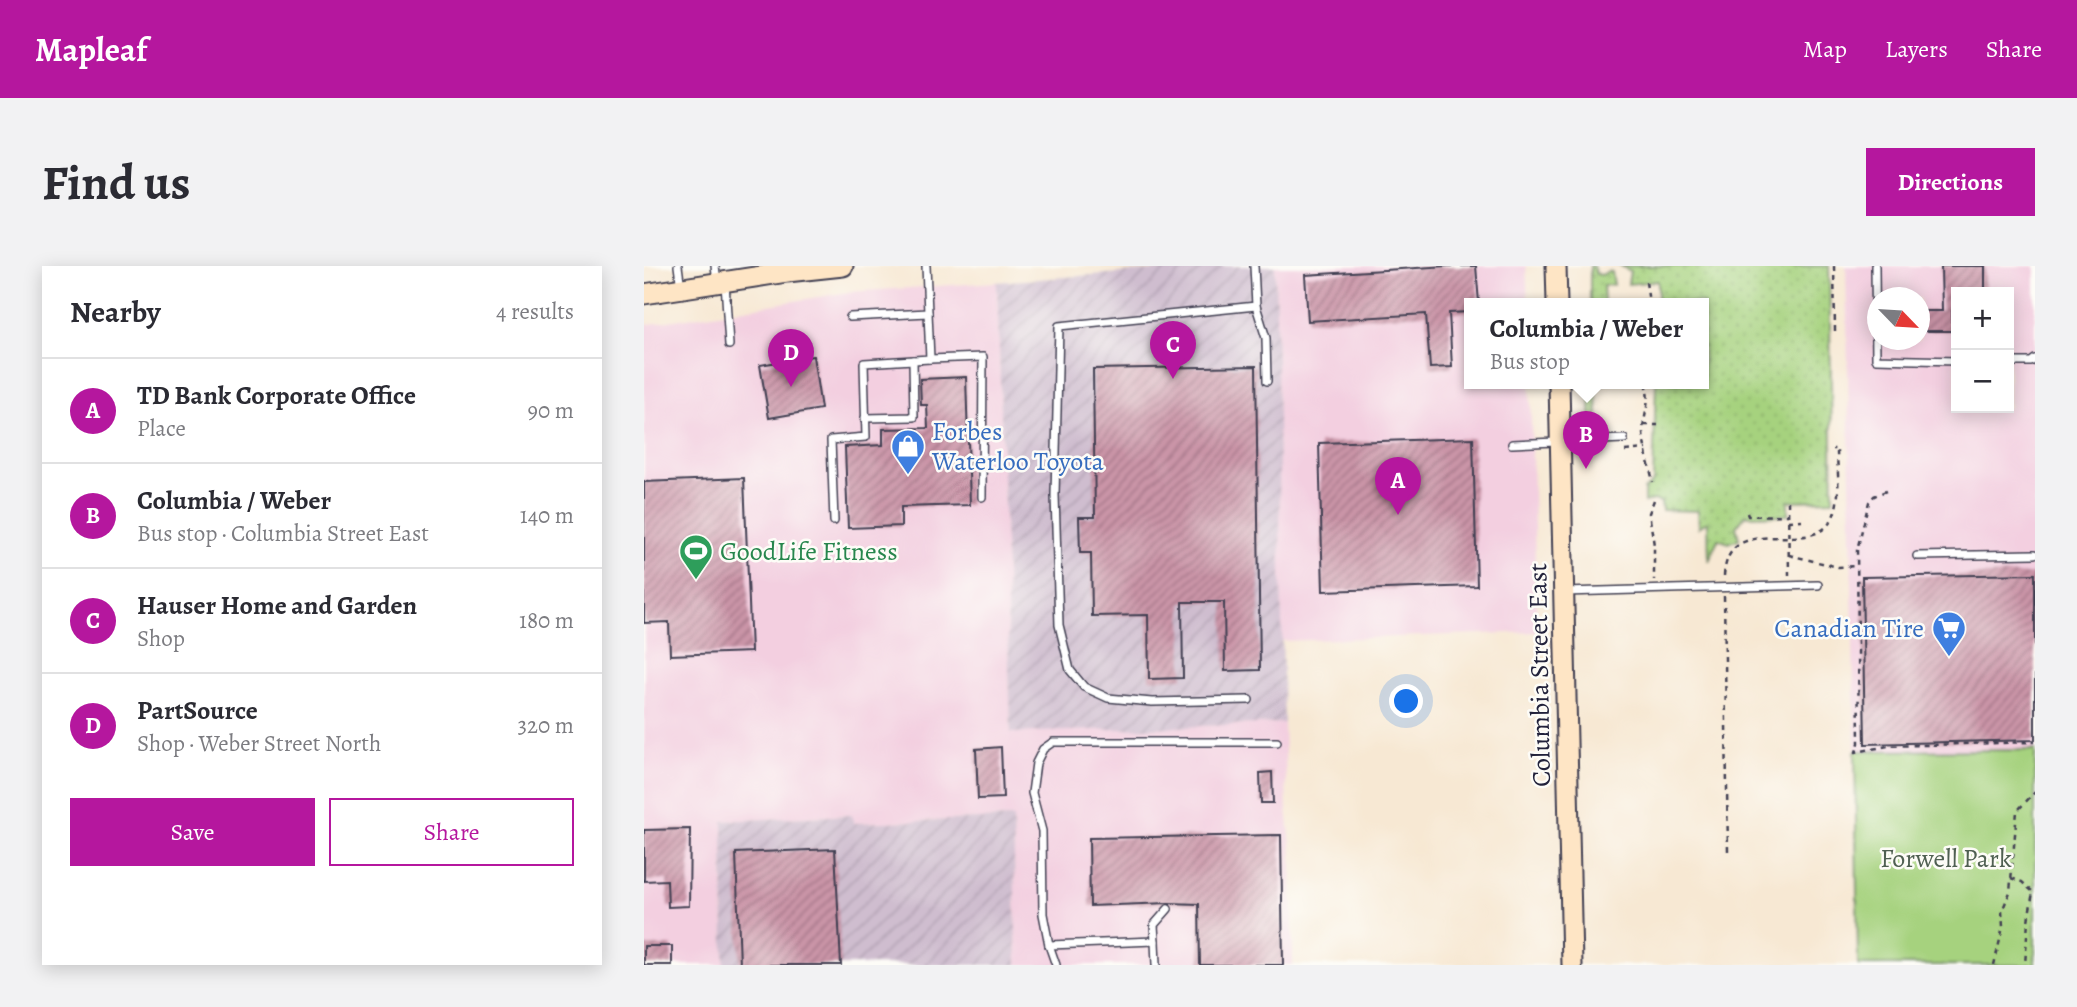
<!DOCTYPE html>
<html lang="en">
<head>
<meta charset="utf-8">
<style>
	:root { --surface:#fff; --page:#f2f2f3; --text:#2b2b33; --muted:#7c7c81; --line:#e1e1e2; --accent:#b5179e }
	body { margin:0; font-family:Alegreya,serif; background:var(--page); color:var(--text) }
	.controls { position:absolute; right:21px; top:21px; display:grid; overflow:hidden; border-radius:0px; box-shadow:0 4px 18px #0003 }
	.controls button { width:63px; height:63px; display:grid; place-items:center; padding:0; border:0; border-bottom:2px solid var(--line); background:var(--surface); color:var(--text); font:35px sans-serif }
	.compass { position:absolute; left:1223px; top:21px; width:63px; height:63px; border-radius:50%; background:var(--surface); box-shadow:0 4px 18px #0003; rotate:115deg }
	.you { position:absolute; left:763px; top:436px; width:24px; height:24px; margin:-18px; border:5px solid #fff; border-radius:50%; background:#1a73e8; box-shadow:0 0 0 10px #1a73e833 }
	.badge { display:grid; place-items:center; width:46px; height:46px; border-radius:50%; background:var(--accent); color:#fff; font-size:23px; font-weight:700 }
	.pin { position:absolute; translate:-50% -58px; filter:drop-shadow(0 2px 4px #0008) }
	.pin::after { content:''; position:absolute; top:37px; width:24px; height:21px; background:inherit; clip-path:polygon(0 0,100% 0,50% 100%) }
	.popup { position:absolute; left:820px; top:32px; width:245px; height:91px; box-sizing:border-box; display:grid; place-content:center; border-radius:0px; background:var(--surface); filter:drop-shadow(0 2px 5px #0005); font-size:23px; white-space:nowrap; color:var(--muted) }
	.popup b { font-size:26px; color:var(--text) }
	.popup::after { content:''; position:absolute; left:50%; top:100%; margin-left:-14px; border:14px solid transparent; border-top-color:var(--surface) }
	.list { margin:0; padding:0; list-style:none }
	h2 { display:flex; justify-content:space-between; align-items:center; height:91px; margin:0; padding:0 28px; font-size:30px }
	h2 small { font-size:23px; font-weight:400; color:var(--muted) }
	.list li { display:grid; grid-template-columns:46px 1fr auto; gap:21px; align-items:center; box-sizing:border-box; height:105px; padding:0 28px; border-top:2px solid var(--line) }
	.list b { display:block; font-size:26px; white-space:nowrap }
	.list p { margin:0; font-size:23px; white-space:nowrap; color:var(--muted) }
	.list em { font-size:23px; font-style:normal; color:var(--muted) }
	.actions { display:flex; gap:14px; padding:21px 28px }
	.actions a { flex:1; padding:16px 0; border:2px solid var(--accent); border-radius:0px; text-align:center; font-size:24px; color:var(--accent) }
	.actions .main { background:var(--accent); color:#fff }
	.map { position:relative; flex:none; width:1391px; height:699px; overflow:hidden; border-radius:0px }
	header { display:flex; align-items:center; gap:42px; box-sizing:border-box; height:98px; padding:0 35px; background:var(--accent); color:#fff }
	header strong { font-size:33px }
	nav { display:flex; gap:38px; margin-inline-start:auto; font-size:24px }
	.intro { display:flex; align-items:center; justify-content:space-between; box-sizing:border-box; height:168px; padding:0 42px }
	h1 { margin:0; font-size:49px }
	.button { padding:18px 32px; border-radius:0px; background:var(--accent); color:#fff; font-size:24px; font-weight:700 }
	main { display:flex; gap:42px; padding:0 42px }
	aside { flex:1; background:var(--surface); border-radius:0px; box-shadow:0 4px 18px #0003 }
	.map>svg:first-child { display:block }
	.built { fill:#f3cfe0; fill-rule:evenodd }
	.industrial { fill:url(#industrial-furrows) }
	.grass { fill:url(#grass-dots); stroke:#647a5c; stroke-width:2 }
	.park { fill:#a6d27e; stroke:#647a5c; stroke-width:2 }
	.building { fill:url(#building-hatch) }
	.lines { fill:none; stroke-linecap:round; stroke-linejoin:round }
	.lane-casing { stroke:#424052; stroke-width:10 }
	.secondary-casing { stroke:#424052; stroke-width:23 }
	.path { stroke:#424052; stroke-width:2.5; stroke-dasharray:5 5; stroke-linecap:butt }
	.lane { stroke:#fff; stroke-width:7 }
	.secondary { stroke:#fee5c5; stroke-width:19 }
	.labels { text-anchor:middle; stroke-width:5; stroke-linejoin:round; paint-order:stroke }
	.shop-label { font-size:26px; fill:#366cbe; stroke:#fdfcf7; text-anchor:start }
	.leisure-label { font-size:26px; fill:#27864d; stroke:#fdfcf7; text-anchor:start }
	.street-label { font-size:26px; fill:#22223b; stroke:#fdfcf7 }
	.park-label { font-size:26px; fill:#506052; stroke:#fdfcf7 }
</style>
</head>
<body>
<header>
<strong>Mapleaf</strong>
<nav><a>Map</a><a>Layers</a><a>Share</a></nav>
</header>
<div class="intro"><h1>Find us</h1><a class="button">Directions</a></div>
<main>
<aside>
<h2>Nearby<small>4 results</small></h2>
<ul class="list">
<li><span class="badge">A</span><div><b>TD Bank Corporate Office</b><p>Place</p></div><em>90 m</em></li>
<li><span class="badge">B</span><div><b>Columbia / Weber</b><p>Bus stop · Columbia Street East</p></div><em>140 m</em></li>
<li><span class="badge">C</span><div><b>Hauser Home and Garden</b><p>Shop</p></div><em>180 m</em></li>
<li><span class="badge">D</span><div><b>PartSource</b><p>Shop · Weber Street North</p></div><em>320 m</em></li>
</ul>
<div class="actions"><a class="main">Save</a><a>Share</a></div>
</aside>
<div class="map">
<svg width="1391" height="699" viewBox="0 0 1391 699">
	<defs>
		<pattern id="industrial-furrows" width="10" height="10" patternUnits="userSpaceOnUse" patternTransform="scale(1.75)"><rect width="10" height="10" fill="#cfbdcf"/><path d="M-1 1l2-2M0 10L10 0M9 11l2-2" fill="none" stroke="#b1a2b3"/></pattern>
		<pattern id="grass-dots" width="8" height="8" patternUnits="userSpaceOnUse" patternTransform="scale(1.75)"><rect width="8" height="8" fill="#a6d27e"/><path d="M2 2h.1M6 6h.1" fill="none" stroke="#8fb46e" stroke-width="1.8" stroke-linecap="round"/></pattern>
		<pattern id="building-hatch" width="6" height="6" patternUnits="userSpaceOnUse" patternTransform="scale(1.75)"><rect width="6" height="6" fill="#ca94a7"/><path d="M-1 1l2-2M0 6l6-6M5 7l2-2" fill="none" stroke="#a47889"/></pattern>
	</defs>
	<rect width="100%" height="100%" fill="#fdfcf7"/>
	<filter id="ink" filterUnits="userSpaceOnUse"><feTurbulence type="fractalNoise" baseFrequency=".0143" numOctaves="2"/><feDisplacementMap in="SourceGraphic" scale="14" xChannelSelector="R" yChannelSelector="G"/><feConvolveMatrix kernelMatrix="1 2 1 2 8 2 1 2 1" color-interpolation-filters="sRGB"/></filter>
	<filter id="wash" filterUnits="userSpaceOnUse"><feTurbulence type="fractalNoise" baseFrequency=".00686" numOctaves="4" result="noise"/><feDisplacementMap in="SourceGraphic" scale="28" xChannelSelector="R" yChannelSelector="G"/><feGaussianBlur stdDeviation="1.57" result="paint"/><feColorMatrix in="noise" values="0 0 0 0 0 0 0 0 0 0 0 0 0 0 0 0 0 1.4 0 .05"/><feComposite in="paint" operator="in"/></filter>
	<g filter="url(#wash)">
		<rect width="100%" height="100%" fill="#f7e8d3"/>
		<!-- built -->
		<g class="built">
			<path d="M 631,0 L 882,0 L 884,37 L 825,37 L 825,117 L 886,117 L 893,366 L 638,375 Z"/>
			<path d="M 1202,0 L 1391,0 L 1391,484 L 1211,485 ZM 1312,26 L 1365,26 L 1365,142 L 1312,142 ZM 1234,32 L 1276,32 L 1276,74 L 1234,74 Z"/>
			<path d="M 353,16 L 367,466 L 640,457 L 643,542 L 648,588 L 649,699 L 373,699 L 369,552 L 209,557 L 207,549 L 79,555 L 80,699 L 0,699 L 0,59 L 206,26 Z"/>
		</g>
		<!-- industrial -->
		<g class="industrial">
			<path d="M 572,0 L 631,0 L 640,457 L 367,467 L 353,16 Z"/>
			<path d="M 208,549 L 209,557 L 369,552 L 373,699 L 80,699 L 79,555 Z"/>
		</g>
		<!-- grass -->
		<g class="grass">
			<path d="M 946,0 L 949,0 L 952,8 L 958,9 L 964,5 L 968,6 L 970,19 L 959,19 L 960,37 L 946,37 Z"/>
			<path d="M 977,0 L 1185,0 L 1189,234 L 1144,235 L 1144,249 L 1104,250 L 1102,248 L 1092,261 L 1095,273 L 1085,277 L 1074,273 L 1065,295 L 1064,255 L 1055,261 L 1054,245 L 1018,244 L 1017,236 L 1010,234 L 1000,236 L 1000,224 L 1009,216 L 1012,117 L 1059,117 L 1059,37 L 1014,37 L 1014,15 L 984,18 L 986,5 Z"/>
			<path d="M 946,117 L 952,117 L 954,148 L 951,154 L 951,161 L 946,162 Z"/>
		</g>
		<!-- park -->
		<path class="park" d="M 1391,484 L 1391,699 L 1214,699 L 1211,485 Z"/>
		<g id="blocks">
			<!-- building -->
			<g class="building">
				<path d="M 804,0 L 832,0 L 835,37 L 825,37 L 825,46 L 805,47 L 808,101 L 786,102 L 782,48 L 664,55 L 661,9 Z"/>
				<path d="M 1297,0 L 1341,0 L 1341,26 L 1312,26 L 1312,45 L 1308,45 L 1308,65 L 1276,65 L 1276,45 L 1298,45 Z"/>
				<path d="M 169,90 L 177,143 L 125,152 L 116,99 Z"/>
				<path d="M 612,100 L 616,404 L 581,405 L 580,336 L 538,336 L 539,412 L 505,413 L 504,349 L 448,350 L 447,287 L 436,287 L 435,251 L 451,251 L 449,103 Z"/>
				<path d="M 322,111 L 326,239 L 257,241 L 257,260 L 204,262 L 201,181 L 239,179 L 239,163 L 284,162 L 283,139 L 277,139 L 276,113 Z"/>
				<path d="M 829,172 L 833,320 L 679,325 L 675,177 Z"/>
				<path d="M 100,212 L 107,386 L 26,389 L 25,356 L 0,357 L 0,216 Z"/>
				<path d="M 1391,308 L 1391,474 L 1221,478 L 1218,311 Z"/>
				<path d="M 357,481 L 359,532 L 334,533 L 332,483 Z"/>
				<path d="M 628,506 L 629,537 L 617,537 L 616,507 Z"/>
				<path d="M 46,563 L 45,640 L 24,641 L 23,614 L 0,615 L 0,564 Z"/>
				<path d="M 637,569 L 639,699 L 556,699 L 555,638 L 525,637 L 446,640 L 445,572 Z"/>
				<path d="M 191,583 L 197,699 L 96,699 L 92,587 Z"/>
				<rect x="0" y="680" width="28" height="19"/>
			</g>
		</g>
	</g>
	<g filter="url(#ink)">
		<use href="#blocks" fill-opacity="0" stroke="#424052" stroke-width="2"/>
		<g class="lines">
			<!-- lane casing -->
			<g class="lane-casing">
				<g id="lane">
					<path d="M 34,0 L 37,22"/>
					<path d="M 71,0 L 73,16"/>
					<path d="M 1231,0 L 1232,93 L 1312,95"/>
					<path d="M 81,17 L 85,79"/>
					<path d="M 612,40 L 622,72 L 623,115"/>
					<path d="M 206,51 L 284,47"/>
					<path d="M 286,93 L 339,91 L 338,231"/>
					<path d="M 1365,96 L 1387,96 L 1391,93"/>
					<path d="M 221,152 L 270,151 L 269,94"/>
					<path d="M 868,178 L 980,173"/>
					<path d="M 190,255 L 187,174 L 222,171 L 220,97 L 286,93 L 282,0"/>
					<path d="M 1273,290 L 1391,288"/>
					<path d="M 920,326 L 1174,319"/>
					<path d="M 605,434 L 508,436 L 464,432 L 440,421 L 426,404 L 415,359 L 411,229 L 415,60 L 612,40 L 610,0"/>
					<path d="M 511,675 L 510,659 L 524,643"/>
					<path d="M 405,679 L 412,699"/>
					<path d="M 512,699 L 511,675 L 405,679 L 399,648 L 398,565 L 388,527 L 392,497 L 399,483 L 409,476 L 633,476"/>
				</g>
			</g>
			<!-- secondary casing -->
			<g class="secondary-casing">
				<g id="secondary">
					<path d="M 912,0 L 913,37"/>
					<path d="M 0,28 L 143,6 L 199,0"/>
					<path d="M 915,117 L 928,699"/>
				</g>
			</g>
			<!-- path -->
			<g class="path">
				<path d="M 1190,0 L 1191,65"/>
				<path d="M 1002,16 L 1005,37"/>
				<path d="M 1001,117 C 1008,138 999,148 999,167 C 1000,183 1006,201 1009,216"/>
				<path d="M 1000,159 L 1014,159"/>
				<path d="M 981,185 L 1002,183"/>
				<path d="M 1242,225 L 1230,230 L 1225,236 L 1213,284 L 1215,477 L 1212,486 L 1244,480 L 1391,476"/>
				<path d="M 1010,234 L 1005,247 L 1010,279 L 1010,314"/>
				<path d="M 1144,235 L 1145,309"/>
				<path d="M 1103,247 L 1104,250 L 1144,249"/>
				<path d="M 1144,255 L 1158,254"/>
				<path d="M 1145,289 L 1194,301 L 1213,300"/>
				<path d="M 1080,310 C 1084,242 1167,294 1188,253 C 1198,233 1193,205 1193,183 L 1189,183"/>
				<path d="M 1080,330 L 1084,586"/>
				<path d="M 1367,612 L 1378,616 L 1389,626 L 1384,655 L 1381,699"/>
				<path d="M 1350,699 L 1359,661 L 1358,645 L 1366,626 L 1373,545 L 1391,526"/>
			</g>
			<!-- lane -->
			<use href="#lane" class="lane"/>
			<!-- secondary -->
			<use href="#secondary" class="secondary"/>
		</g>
	</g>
	<!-- icons -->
	<defs>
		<g id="shop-pin" transform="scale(1.75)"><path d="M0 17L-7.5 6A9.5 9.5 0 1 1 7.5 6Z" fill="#3f7fe0" stroke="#fdfcf7"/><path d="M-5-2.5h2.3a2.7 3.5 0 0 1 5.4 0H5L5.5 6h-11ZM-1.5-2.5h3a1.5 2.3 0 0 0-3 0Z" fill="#fff"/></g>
		<g id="stadium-pin" transform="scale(1.75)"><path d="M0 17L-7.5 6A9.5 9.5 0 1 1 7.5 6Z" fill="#2e9e5b" stroke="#fdfcf7"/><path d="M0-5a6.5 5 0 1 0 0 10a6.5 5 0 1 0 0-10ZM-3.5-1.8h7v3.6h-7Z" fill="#fff"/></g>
		<g id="supermarket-pin" transform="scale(1.75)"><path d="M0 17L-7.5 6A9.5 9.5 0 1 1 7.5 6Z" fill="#3f7fe0" stroke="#fdfcf7"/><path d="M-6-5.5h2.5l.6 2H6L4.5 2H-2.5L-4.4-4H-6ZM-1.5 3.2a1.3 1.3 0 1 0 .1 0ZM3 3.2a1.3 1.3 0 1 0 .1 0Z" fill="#fff"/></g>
	</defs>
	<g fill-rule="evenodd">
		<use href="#shop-pin" x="264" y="180"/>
		<use href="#stadium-pin" x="52" y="285"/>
		<use href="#supermarket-pin" x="1305" y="362"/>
	</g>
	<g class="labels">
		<!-- shop labels -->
		<g class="shop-label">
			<text x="288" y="174">Forbes<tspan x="288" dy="30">Waterloo Toyota</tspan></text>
			<text x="1280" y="371" text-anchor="end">Canadian Tire</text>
		</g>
		<!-- leisure labels -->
		<g class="leisure-label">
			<text x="76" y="294">GoodLife Fitness</text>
		</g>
		<!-- street labels -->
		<g class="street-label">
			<text transform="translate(895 409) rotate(-91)" y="9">Columbia Street East</text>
		</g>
		<!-- park labels -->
		<g class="park-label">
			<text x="1302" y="601">Forwell Park</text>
		</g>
	</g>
</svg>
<div class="controls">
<button>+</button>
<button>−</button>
</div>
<svg class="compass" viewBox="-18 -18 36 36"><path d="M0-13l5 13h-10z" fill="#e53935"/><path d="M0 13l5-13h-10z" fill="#7c7c81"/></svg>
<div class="you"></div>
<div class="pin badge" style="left:754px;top:249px">A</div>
<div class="pin badge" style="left:942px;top:203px">B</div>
<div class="popup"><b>Columbia / Weber</b>Bus stop</div>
<div class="pin badge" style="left:529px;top:113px">C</div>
<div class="pin badge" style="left:147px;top:121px">D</div>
</div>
</main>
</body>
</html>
